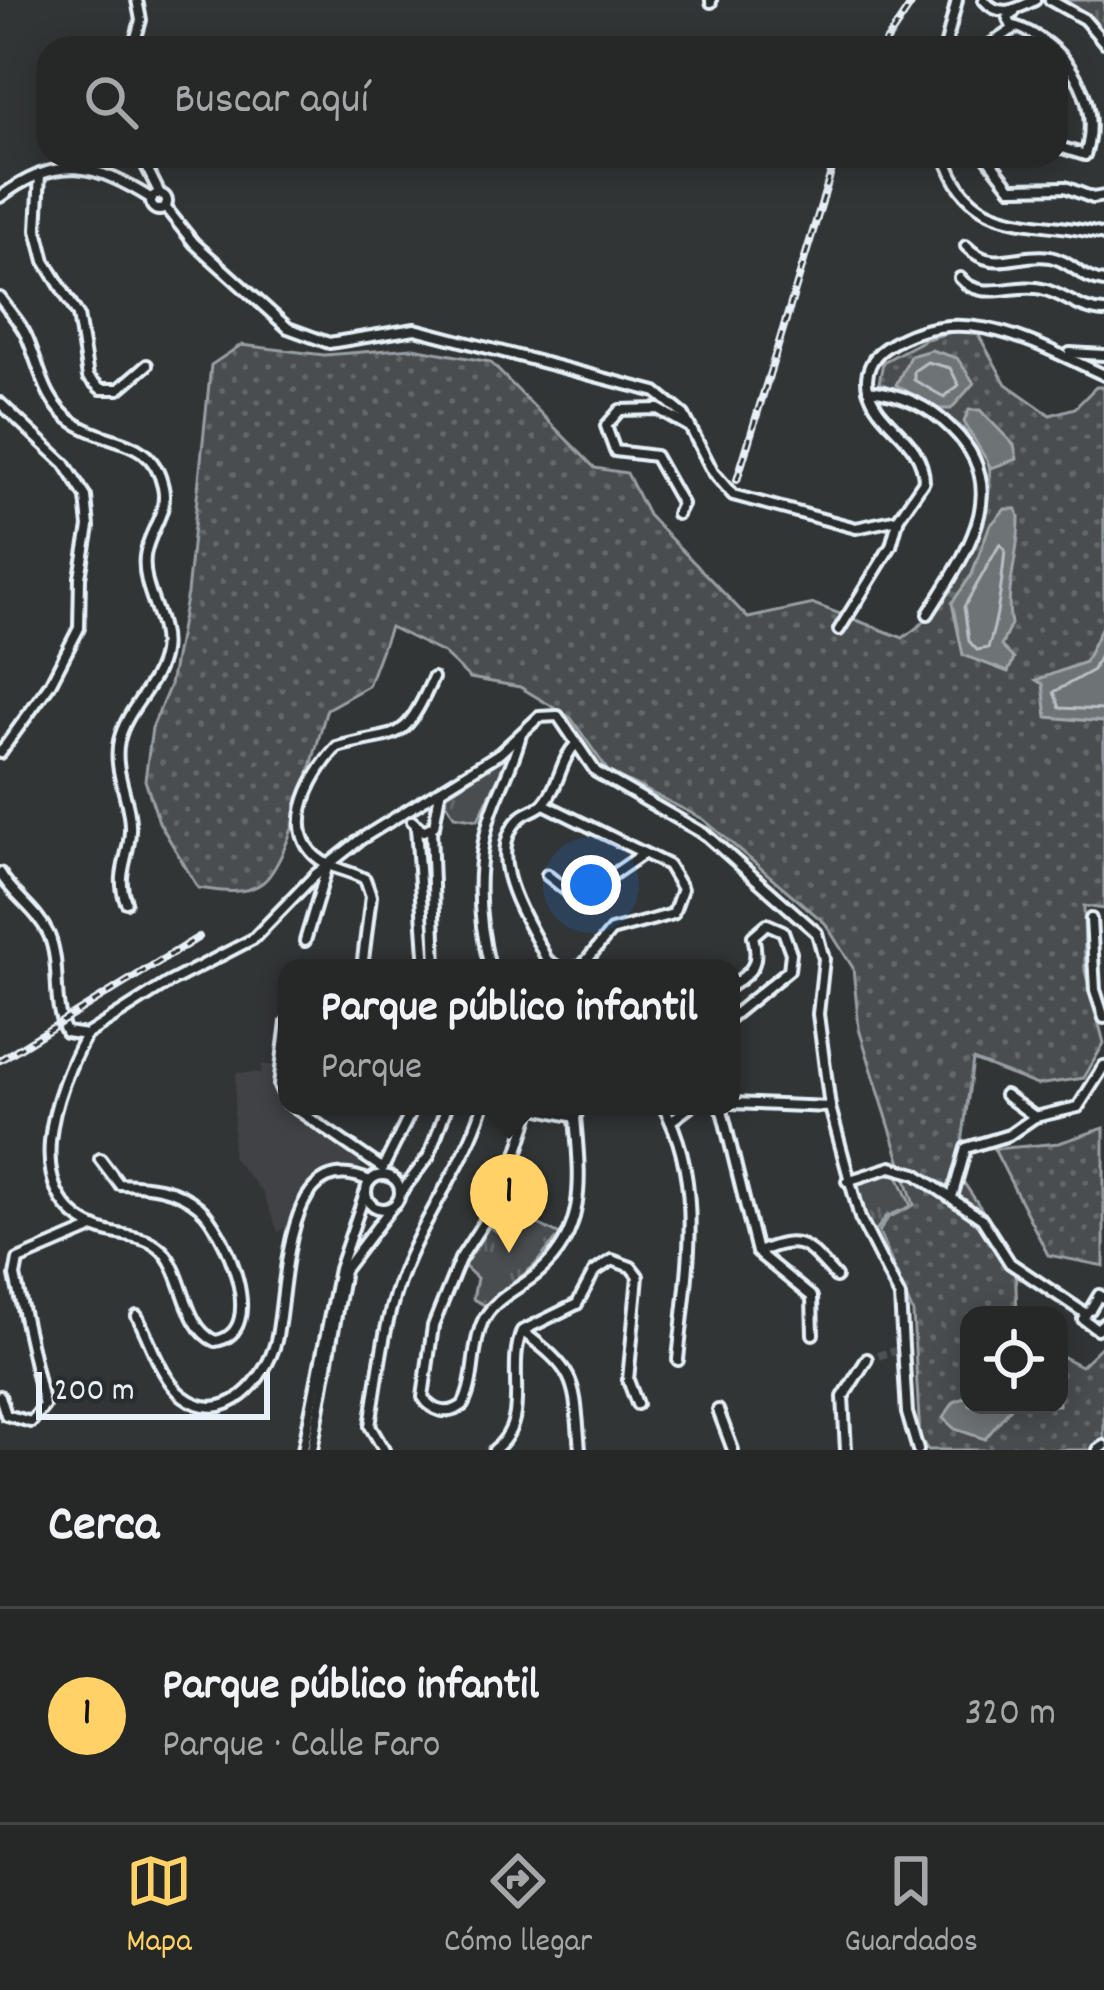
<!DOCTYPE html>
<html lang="es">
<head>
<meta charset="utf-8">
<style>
	:root { --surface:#262828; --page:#2e3030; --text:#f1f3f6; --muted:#a4a6a8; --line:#424445; --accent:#ffd166 }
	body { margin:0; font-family:Dekko,sans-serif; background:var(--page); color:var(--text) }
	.controls { position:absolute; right:36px; bottom:36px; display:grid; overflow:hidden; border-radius:24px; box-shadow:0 6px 30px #0003 }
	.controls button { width:108px; height:108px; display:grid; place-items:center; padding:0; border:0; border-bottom:3px solid var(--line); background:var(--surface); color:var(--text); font:60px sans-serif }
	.scale { position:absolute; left:36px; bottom:30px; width:234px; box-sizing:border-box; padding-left:12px; border:6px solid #e8f1f8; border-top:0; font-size:33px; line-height:42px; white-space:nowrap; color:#e8f1f8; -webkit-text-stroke:9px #2a2d2e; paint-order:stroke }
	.you { position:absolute; left:591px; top:885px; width:42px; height:42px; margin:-30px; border:9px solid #fff; border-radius:50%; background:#1a73e8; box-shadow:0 0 0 18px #1a73e833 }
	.badge { display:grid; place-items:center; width:78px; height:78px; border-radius:50%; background:var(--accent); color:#111; font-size:39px; font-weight:700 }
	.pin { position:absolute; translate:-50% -99px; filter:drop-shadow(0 3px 6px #0008) }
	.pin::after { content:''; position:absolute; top:63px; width:42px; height:36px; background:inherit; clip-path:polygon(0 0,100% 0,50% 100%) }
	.popup { position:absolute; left:278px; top:959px; width:462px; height:156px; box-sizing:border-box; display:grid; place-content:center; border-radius:24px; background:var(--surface); filter:drop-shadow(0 3px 9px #0005); font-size:39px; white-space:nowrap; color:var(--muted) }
	.popup b { font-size:45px; color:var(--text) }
	.popup::after { content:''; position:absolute; left:50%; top:100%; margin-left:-24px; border:24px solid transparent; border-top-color:var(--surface) }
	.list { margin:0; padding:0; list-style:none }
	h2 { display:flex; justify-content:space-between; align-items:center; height:156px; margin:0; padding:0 48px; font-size:51px }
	h2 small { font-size:39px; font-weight:400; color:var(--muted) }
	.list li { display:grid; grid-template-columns:78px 1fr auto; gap:36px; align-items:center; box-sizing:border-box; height:216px; padding:0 48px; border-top:3px solid var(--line) }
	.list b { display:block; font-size:45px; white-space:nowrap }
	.list p { margin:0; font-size:39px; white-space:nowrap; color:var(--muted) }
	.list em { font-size:39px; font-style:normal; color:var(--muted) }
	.icon { flex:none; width:66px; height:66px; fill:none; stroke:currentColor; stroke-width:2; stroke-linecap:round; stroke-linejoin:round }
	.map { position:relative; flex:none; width:1104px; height:1450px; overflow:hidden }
	.search { position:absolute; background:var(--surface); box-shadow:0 6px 30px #0003; left:36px; right:36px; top:36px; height:132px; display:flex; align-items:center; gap:30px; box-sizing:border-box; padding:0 42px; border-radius:36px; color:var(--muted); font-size:45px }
	.sheet { height:372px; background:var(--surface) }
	nav { display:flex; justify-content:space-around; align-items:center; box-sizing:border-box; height:168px; border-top:3px solid var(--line); background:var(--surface); font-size:33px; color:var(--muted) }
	nav a { display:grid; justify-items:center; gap:6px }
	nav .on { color:var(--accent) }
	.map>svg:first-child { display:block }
	.built { fill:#3f4244 }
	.grass { fill:url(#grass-dots); stroke:#989fa4; stroke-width:3 }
	.park { fill:url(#park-tufts); stroke:#989fa4; stroke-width:3 }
	.water { fill:#6e7376; stroke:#9fa5aa; stroke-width:3 }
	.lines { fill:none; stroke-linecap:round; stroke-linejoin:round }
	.shore { stroke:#b7bfc4; stroke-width:3 }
	.minor-tunnel { stroke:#4d5153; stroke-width:8; stroke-dasharray:8 4; stroke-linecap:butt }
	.minor-casing { stroke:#e8f1f8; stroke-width:16 }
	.minor { stroke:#2a2d2e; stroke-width:8 }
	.rail-casing { stroke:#e8f1f8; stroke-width:8 }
	.rail { stroke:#2a2d2e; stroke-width:3; stroke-dasharray:9; stroke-linecap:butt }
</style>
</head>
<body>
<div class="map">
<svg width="1104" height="1450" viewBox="0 0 1104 1450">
	<defs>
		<pattern id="grass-dots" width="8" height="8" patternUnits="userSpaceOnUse" patternTransform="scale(3)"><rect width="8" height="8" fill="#494d4f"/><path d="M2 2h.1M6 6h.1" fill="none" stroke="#636769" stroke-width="1.8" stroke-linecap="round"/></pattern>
		<pattern id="park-tufts" width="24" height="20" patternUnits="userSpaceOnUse" patternTransform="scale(3)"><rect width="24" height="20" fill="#494d4f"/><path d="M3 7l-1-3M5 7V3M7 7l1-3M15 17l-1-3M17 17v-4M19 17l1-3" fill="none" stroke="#636769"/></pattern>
	</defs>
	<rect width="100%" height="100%" fill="#323536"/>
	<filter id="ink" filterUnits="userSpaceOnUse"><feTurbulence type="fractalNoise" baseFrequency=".00833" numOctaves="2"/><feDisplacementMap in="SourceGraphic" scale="24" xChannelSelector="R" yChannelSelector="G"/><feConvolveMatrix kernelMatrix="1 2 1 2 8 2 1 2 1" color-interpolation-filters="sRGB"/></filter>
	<g filter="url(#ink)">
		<!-- built -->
		<path class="built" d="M 262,1065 L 279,1065 L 287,1106 L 364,1155 L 360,1169 L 321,1173 L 293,1212 L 291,1224 L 278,1232 L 263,1193 L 232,1157 L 236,1073 L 261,1073 Z"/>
		<!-- grass -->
		<g class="grass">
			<path d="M 963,329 L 978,334 L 1006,384 L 1050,415 L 1075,408 L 1096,387 L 1104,387 L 1104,909 L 1084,906 L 1085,971 L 1104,1043 L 1084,1078 L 1037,1085 L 973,1060 L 958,1174 L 1015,1259 L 1017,1315 L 969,1315 L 969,1405 L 1059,1405 L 1059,1355 L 1081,1366 L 1104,1344 L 1104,1442 L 1091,1450 L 928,1450 L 920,1438 L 913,1313 L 879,1232 L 888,1218 L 914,1205 L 859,1029 L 853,968 L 825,923 L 703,819 L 608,771 L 571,718 L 520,687 L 470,678 L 443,653 L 390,627 L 368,686 L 327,709 C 315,746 291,862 262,883 C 244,896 218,891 198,888 L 159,822 L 145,780 L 152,728 L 170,685 L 187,593 L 211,365 L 241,345 L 324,355 L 413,348 L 490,362 L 595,468 L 627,473 L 648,515 L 748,618 L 814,604 L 903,638 C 913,630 924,623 932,615 C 960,587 1005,492 985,454 C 970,423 911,394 879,383 L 883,362 L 926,339 Z"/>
			<path d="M 1104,1128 L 1104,1266 L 1048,1255 L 994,1149 L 1059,1143 Z"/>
		</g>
		<!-- park -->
		<g class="park">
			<path d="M 1065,0 L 1104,0 L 1104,32 Z"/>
			<path d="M 509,755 L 478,820 L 454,816 L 443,797 Z"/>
			<path d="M 897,1173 L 911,1206 L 886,1217 L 872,1236 L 853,1183 Z"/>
			<path d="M 528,1219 L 560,1235 L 534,1266 L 486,1306 L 473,1299 L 477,1278 L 464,1266 L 489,1227 L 512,1240 Z"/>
		</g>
		<!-- water -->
		<g class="water">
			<path d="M 931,350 L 957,358 L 974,383 L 951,409 L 939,409 L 896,385 L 910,356 Z"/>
			<path d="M 969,410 L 980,410 L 1014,445 L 1017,459 L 991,468 L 964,422 Z"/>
			<path d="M 1005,509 L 1016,509 L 1019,516 C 1020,552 1004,591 1011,624 L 1001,646 L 1014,659 L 1008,672 L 963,655 L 952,603 L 972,574 L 989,527 Z"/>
			<path d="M 1104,622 L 1104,722 L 1047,717 L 1043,684 L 1036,680 L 1085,662 Z"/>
			<path d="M 969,1396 L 969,1405 L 1013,1405 L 985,1439 L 955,1429 L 943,1418 L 954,1402 Z"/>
		</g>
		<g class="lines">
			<!-- shore -->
			<g class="shore">
				<path d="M 927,362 L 950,368 L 959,385 L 944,397 L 914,380 L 914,371 Z"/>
				<path d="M 1000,544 L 1005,550 C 1002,581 998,620 988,648 L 977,650 L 969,641 L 964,607 Z"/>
				<path d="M 1104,647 L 1093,670 L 1054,692 L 1060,708 L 1104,710"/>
			</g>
			<!-- minor-tunnel -->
			<path class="minor-tunnel" d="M 867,1359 L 905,1348"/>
			<!-- minor casing -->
			<g class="minor-casing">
				<g id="minor">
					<path d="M 984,0 C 1000,19 1017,9 1035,0"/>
					<path d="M 1050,0 L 1084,19 L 1104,42"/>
					<path d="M 711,2 L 711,0"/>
					<path d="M 1014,12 L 1008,18 L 1011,25 C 1064,40 1104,100 1085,155 L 1056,146"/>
					<path d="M 133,48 L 141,20 L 137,0"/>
					<path d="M 945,48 L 957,0"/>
					<path d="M 985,48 L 1016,27"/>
					<path d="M 141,156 L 160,194"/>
					<path d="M 945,156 C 970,238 1036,216 1104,235"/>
					<path d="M 986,156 L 1011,188 L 1065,187 L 1093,198 L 1104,196"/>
					<path d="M 40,174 L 37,230 L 45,261 L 78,315 L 88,377 L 101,389 L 119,389 L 147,365"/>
					<circle cx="159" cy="202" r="8"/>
					<path d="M 0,197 C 58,153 96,164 152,199"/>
					<path d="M 165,207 L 194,243 L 288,328 L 329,343 L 415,329 L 656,392 L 684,415 L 713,472 L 733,495 L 856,528 L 898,519 L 924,481 C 923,438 877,425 868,388 C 864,372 873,356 885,348 C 960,298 1034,343 1104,375"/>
					<path d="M 966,246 C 993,274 1017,252 1050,257 C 1071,261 1082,280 1104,282"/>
					<path d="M 960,278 C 981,303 1015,282 1042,289 C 1064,294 1080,311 1104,312"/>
					<path d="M 0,298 C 8,310 20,322 26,335 C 40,365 43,401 73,422 C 108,446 152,435 163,487 C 169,513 148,531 145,556 C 141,591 168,619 163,652 C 158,686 126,708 119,741 C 112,772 132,802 130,831 C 129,859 115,875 126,902"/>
					<path d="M 1070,353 L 1104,355"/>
					<path d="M 868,390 C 901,393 929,406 952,429 C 1014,489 966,553 928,614"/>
					<path d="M 0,403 L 65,464 L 86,497 L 89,527 L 80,577 L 79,628 L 50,684 L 0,753"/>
					<path d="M 677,514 L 682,504 L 655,456 L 615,451 L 606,426 L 620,410 L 658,409 L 688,426"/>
					<path d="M 839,630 L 891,546 L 898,521"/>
					<path d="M 544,804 L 668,865 L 682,889 L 673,914 L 611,931 L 582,966 L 573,968"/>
					<path d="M 412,821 L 423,831 L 434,826 L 440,793"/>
					<path d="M 416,827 L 426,968"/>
					<path d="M 431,829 L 436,968"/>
					<path d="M 0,873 C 13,896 37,909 49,935 C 62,967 51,1001 66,1032 L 86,1035"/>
					<path d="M 547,875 L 572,895 L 582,896 L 643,854"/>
					<path d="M 1091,919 L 1095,990 L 1104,1018"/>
					<path d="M 305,941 L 327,868"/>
					<path d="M 362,968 L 371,896 L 365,879 C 352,872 340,870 329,865 C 276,839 309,777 337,747 C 400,729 402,748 433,678"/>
					<path d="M 490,968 C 476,912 474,855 496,800 C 505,779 514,760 520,738"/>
					<path d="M 559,968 L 547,960 C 529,922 481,856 520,818 C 527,811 538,810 544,803 C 560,785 560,760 576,744"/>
					<path d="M 731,986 C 753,972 760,963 753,936 L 767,924 L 783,931 L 791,953 L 789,970 L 731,1017"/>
					<path d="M 287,1022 L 279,1085 L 287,1102"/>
					<path d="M 86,1035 L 168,983 L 253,939 L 315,875 L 361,839 L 500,753 L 539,717 L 558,716 L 596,772 L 706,835 L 817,933 L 824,959 L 818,1014 L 830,1107 L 860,1218 L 900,1297 L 907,1413 L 918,1450"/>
					<path d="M 86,1035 C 56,1089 16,1197 99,1229 C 122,1238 149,1233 166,1255 C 185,1280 185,1328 215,1341 C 270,1333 225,1229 199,1207 C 176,1187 148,1185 119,1184 L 100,1159"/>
					<path d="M 1005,1095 L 1035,1117"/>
					<path d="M 731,1103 L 830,1107"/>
					<path d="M 292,1106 L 382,1168"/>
					<path d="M 663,1106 C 706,1184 686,1276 678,1360"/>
					<path d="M 721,1106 L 757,1252 L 812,1297 L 813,1334"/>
					<path d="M 531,1107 L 575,1117"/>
					<path d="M 532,1107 L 507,1186 L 460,1259 L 433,1326 L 423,1397 C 432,1412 448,1416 463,1405 C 476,1381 471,1349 482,1323 C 493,1298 518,1290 538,1273 C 588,1231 580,1176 575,1117"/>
					<path d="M 575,1117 L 581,1106"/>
					<path d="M 671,1121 L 691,1106"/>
					<path d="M 383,1168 L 414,1106"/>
					<circle cx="383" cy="1192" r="17"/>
					<path d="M 847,1181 L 891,1167 L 916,1174 L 982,1219 L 1010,1263 L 1086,1314 L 1083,1319 L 1097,1329 L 1104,1323"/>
					<path d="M 401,1192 L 429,1156 L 447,1106"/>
					<path d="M 952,1197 L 966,1148 L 1009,1135 L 1035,1117 L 1078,1107 L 1104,1066"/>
					<path d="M 758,1252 C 802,1234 806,1244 836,1277"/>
					<path d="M 1090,1310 L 1099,1295 L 1104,1298"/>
					<path d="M 137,1316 C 150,1340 161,1379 183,1396 C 226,1429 266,1379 276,1341 C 288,1289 282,1142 370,1181"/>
					<path d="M 522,1331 C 579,1374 574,1381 580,1450"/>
					<path d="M 0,1396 L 6,1415 L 31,1422 L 44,1406 L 15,1276 L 18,1260 L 93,1228"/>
					<path d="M 718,1410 L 733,1450"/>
					<path d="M 303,1450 L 339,1269 L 365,1193"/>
					<path d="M 312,1450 L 344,1270 L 391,1208"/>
					<path d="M 384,1450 L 370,1426 C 379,1372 384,1315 406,1264 C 429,1208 465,1164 483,1106"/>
					<path d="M 494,1450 C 533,1420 505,1371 522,1331 L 577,1304 L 594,1272 L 612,1260 L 631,1267 L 638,1276 L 628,1380 L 637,1404"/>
					<path d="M 846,1450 L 843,1397 L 867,1359"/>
					<path d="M 1098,1450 L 1104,1446"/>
				</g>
			</g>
			<!-- minor -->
			<use href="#minor" class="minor"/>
			<!-- rail casing -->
			<g class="rail-casing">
				<g id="rail">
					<path d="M 882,48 L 914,0"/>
					<path d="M 737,480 L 836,156"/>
					<path d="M 0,1060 L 199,937"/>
				</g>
			</g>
			<!-- rail -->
			<use href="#rail" class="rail"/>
		</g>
	</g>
</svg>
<div class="controls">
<button><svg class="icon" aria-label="locate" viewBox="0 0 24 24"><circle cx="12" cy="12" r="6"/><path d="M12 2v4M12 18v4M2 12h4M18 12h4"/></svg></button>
</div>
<div class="scale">200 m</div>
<div class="you"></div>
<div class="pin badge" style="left:509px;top:1253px">1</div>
<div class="popup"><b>Parque público infantil</b>Parque</div>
<div class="search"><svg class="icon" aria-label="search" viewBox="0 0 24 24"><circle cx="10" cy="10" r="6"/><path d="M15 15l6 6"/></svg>Buscar aquí</div>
</div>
<section class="sheet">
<h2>Cerca<small></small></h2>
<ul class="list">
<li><span class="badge">1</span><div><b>Parque público infantil</b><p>Parque · Calle Faro</p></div><em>320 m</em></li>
</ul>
</section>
<nav>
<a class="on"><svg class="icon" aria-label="map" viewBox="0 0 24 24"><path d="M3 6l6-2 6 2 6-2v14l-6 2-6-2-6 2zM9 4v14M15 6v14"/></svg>Mapa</a>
<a><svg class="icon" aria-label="directions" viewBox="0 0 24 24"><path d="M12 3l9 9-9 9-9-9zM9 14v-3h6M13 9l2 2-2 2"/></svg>Cómo llegar</a>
<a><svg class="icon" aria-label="saved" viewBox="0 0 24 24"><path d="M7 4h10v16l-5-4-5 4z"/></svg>Guardados</a>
</nav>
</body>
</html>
